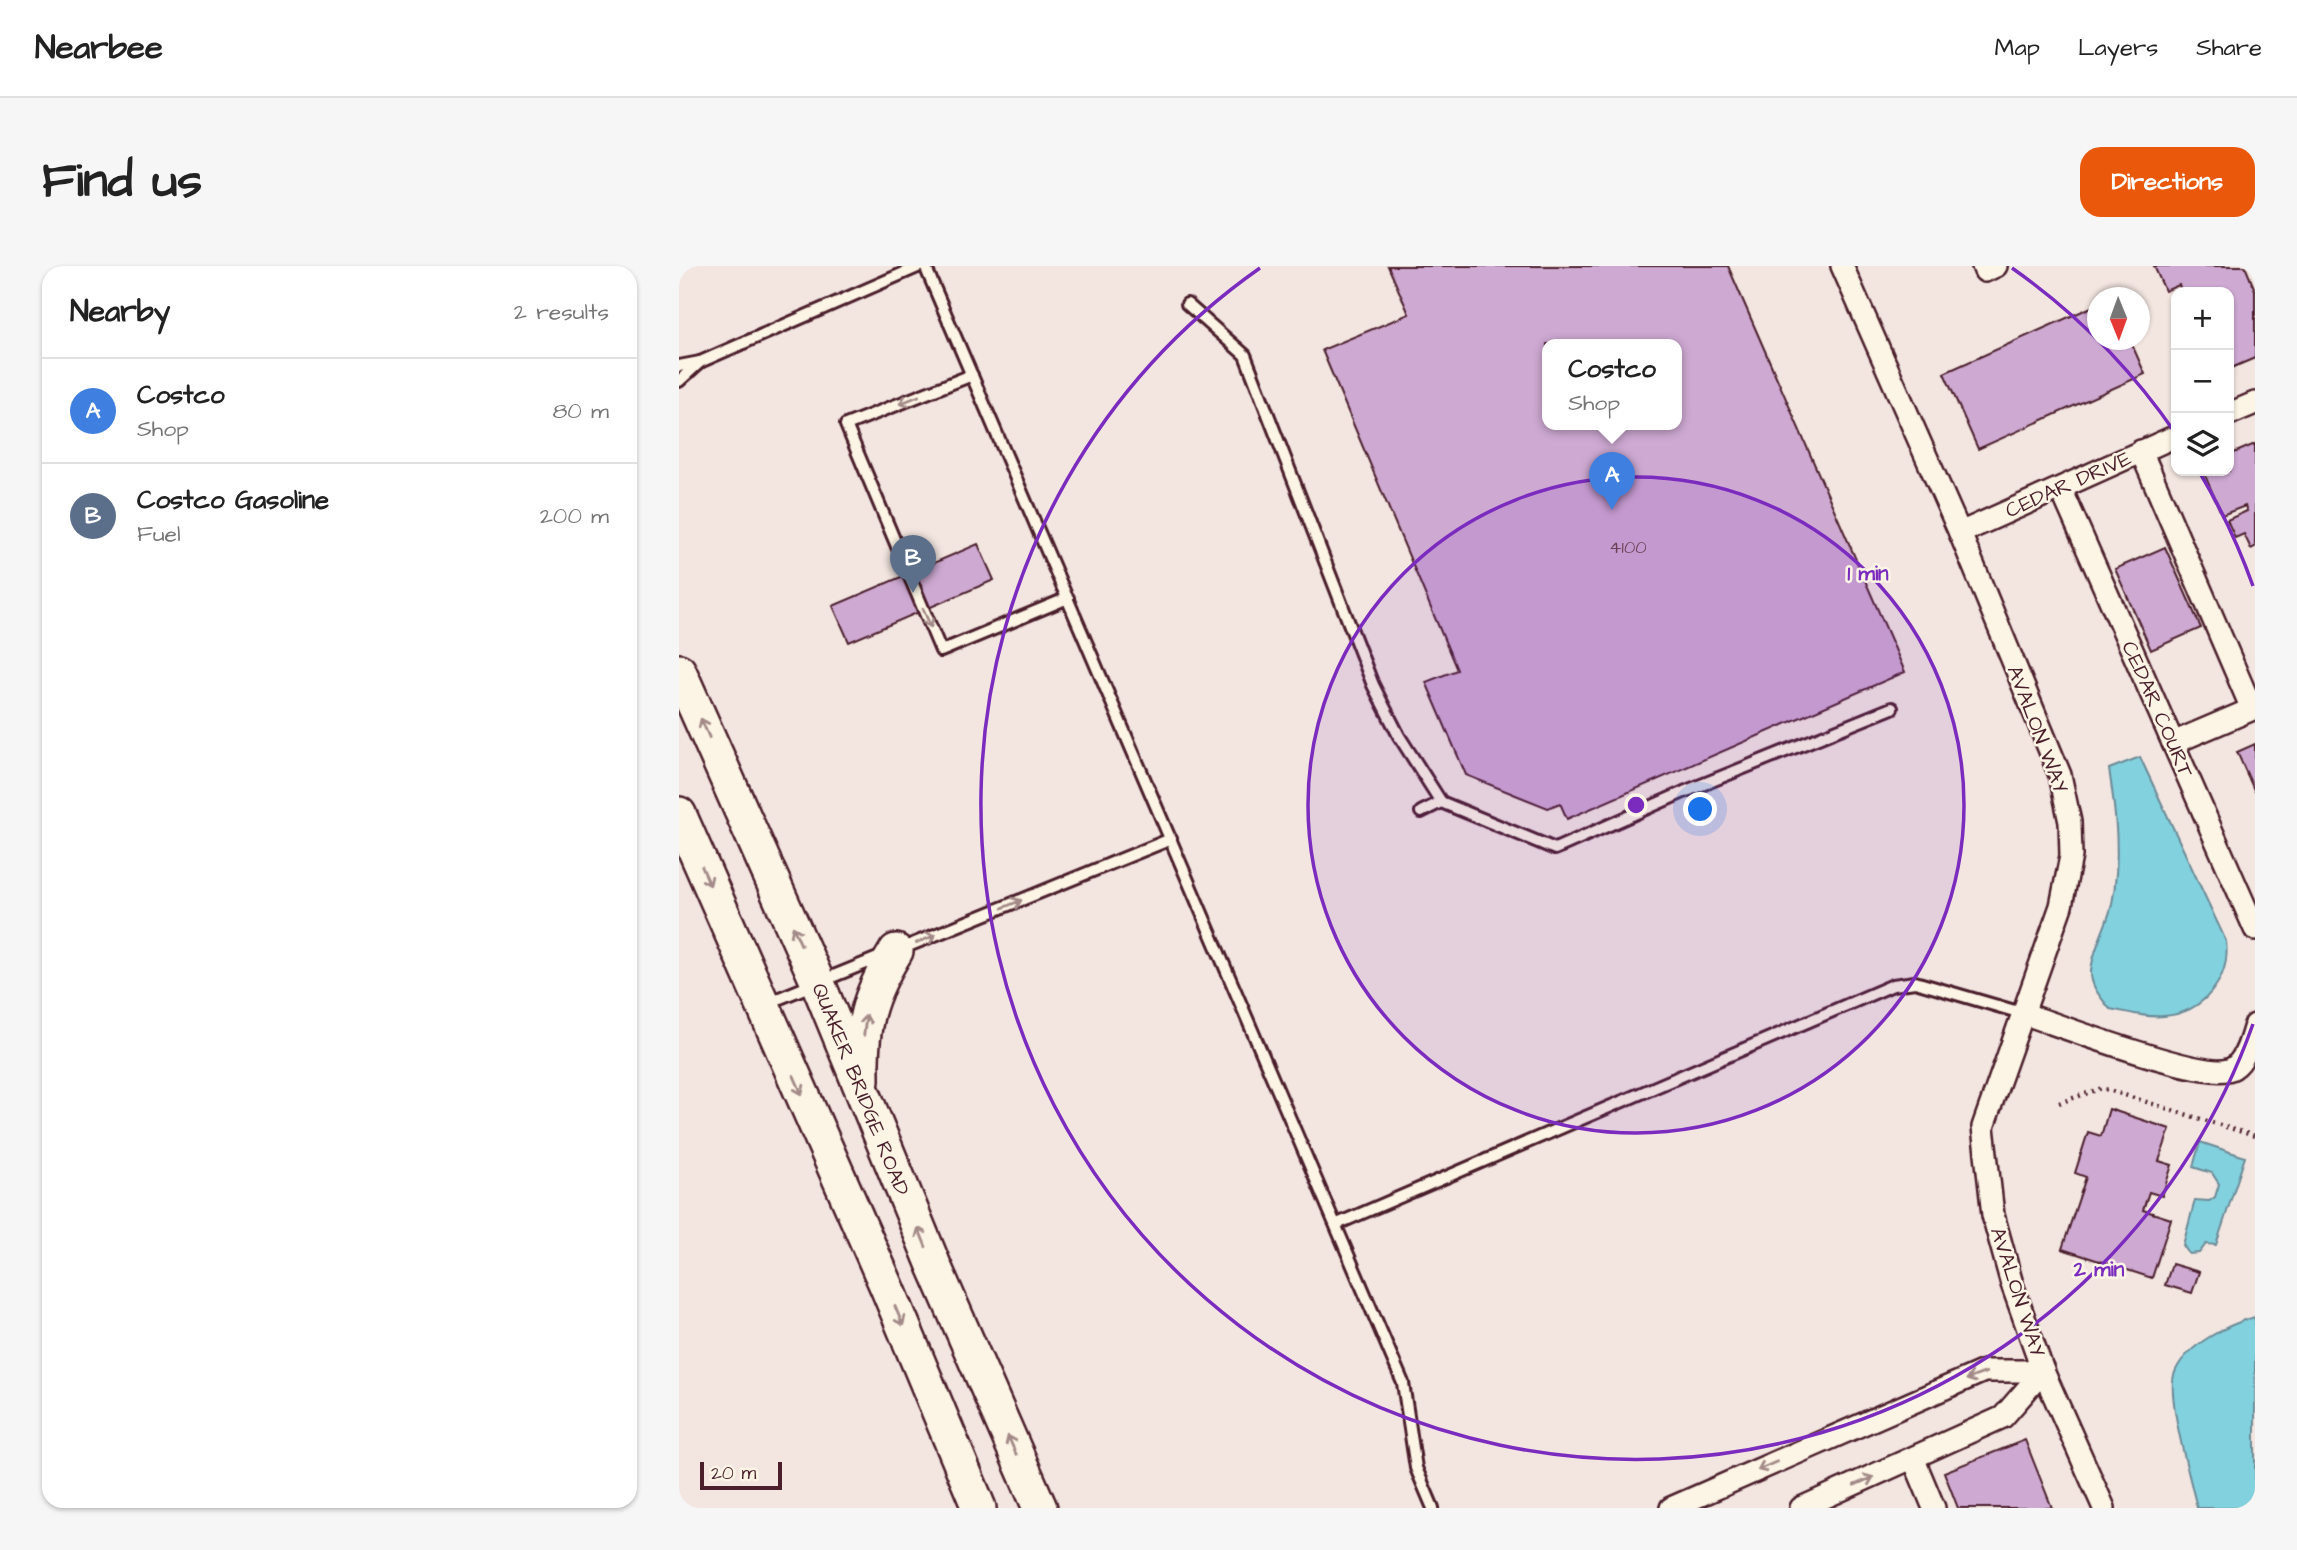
<!DOCTYPE html>
<html lang="en">
<head>
<meta charset="utf-8">
<style>
	:root { --surface:#fff; --page:#f6f6f6; --text:#222; --muted:#767676; --line:#e0e0e0; --accent:#ea580c }
	body { margin:0; font-family:"Architects Daughter",sans-serif; background:var(--page); color:var(--text) }
	.controls { position:absolute; right:21px; top:21px; display:grid; overflow:hidden; border-radius:14px; box-shadow:0 2px 5px #0004 }
	.controls button { width:63px; height:63px; display:grid; place-items:center; padding:0; border:0; border-bottom:2px solid var(--line); background:var(--surface); color:var(--text); font:35px sans-serif }
	.compass { position:absolute; left:1408px; top:21px; width:63px; height:63px; border-radius:50%; background:var(--surface); box-shadow:0 2px 5px #0004; rotate:179deg }
	.scale { position:absolute; left:21px; bottom:18px; width:82px; box-sizing:border-box; padding-left:7px; border:4px solid #4a1f2b; border-top:0; font-size:19px; line-height:24px; white-space:nowrap; color:#4a1f2b; -webkit-text-stroke:5px #fcf5e5; paint-order:stroke }
	.you { position:absolute; left:1022px; top:544px; width:24px; height:24px; margin:-18px; border:5px solid #fff; border-radius:50%; background:#1a73e8; box-shadow:0 0 0 10px #1a73e833 }
	.badge { display:grid; place-items:center; width:46px; height:46px; border-radius:50%; background:var(--accent); color:#fff; font-size:23px; font-weight:700 }
	.pin { position:absolute; translate:-50% -58px; filter:drop-shadow(0 2px 4px #0008) }
	.pin::after { content:''; position:absolute; top:37px; width:24px; height:21px; background:inherit; clip-path:polygon(0 0,100% 0,50% 100%) }
	.popup { position:absolute; left:863px; top:73px; width:140px; height:91px; box-sizing:border-box; display:grid; place-content:center; border-radius:14px; background:var(--surface); filter:drop-shadow(0 2px 5px #0005); font-size:23px; white-space:nowrap; color:var(--muted) }
	.popup b { font-size:26px; color:var(--text) }
	.popup::after { content:''; position:absolute; left:50%; top:100%; margin-left:-14px; border:14px solid transparent; border-top-color:var(--surface) }
	.list { margin:0; padding:0; list-style:none }
	h2 { display:flex; justify-content:space-between; align-items:center; height:91px; margin:0; padding:0 28px; font-size:30px }
	h2 small { font-size:23px; font-weight:400; color:var(--muted) }
	.list li { display:grid; grid-template-columns:46px 1fr auto; gap:21px; align-items:center; box-sizing:border-box; height:105px; padding:0 28px; border-top:2px solid var(--line) }
	.list b { display:block; font-size:26px; white-space:nowrap }
	.list p { margin:0; font-size:23px; white-space:nowrap; color:var(--muted) }
	.list em { font-size:23px; font-style:normal; color:var(--muted) }
	.icon { flex:none; width:38px; height:38px; fill:none; stroke:currentColor; stroke-width:2; stroke-linecap:round; stroke-linejoin:round }
	.map { position:relative; flex:none; width:1576px; height:1242px; overflow:hidden; border-radius:21px }
	header { display:flex; align-items:center; gap:42px; box-sizing:border-box; height:98px; padding:0 35px; background:var(--surface); border-bottom:2px solid var(--line) }
	header strong { font-size:33px }
	nav { display:flex; gap:38px; margin-inline-start:auto; font-size:24px }
	.intro { display:flex; align-items:center; justify-content:space-between; box-sizing:border-box; height:168px; padding:0 42px }
	h1 { margin:0; font-size:49px }
	.button { padding:18px 32px; border-radius:21px; background:var(--accent); color:#fff; font-size:24px; font-weight:700 }
	main { display:flex; gap:42px; padding:0 42px }
	aside { flex:1; background:var(--surface); border-radius:21px; box-shadow:0 2px 5px #0004 }
	.map>svg:first-child { display:block }
	.water { fill:#82d1de; stroke:#6c8a96; stroke-width:2 }
	.building { fill:#cea9d2; stroke:#4a1f2b; stroke-width:2; fill-rule:evenodd }
	.lines { fill:none; stroke-linecap:round; stroke-linejoin:round }
	.service-casing { stroke:#4a1f2b; stroke-width:16 }
	.minor-casing { stroke:#4a1f2b; stroke-width:26 }
	.primary-casing { stroke:#4a1f2b; stroke-width:38 }
	.path { stroke:#4a1f2b; stroke-width:4.5; stroke-dasharray:2 5; stroke-linecap:butt }
	.service { stroke:#fcf5e5; stroke-width:10 }
	.minor { stroke:#fcf5e5; stroke-width:21 }
	.primary { stroke:#fcf5e5; stroke-width:33 }
	.oneway { stroke:#a38a88 }
	.ring { fill:none; stroke:#7b2cbf; stroke-width:3.5 }
	.labels { text-anchor:middle; stroke-width:5; stroke-linejoin:round; paint-order:stroke }
	.number-label { font-size:18px; fill:#6b4255 }
	.street-label { font-size:21px; fill:#4a1f2b; stroke:#fcf5e5 }
	.centre { fill:#7b2cbf; stroke:#fcf5e5; stroke-width:3.5 }
	.ring-label { font-size:21px; text-anchor:middle; font-weight:bold; fill:#7b2cbf; stroke:#fcf5e5; stroke-width:5; stroke-linejoin:round; paint-order:stroke }
</style>
</head>
<body>
<header>
<strong>Nearbee</strong>
<nav><a>Map</a><a>Layers</a><a>Share</a></nav>
</header>
<div class="intro"><h1>Find us</h1><a class="button">Directions</a></div>
<main>
<aside>
<h2>Nearby<small>2 results</small></h2>
<ul class="list">
<li><span class="badge" style="background:#3f7fe0">A</span><div><b>Costco</b><p>Shop</p></div><em>80 m</em></li>
<li><span class="badge" style="background:#5c6f8a">B</span><div><b>Costco Gasoline</b><p>Fuel</p></div><em>200 m</em></li>
</ul>
</aside>
<div class="map">
<svg width="1576" height="1242" viewBox="0 0 1576 1242">
	<rect width="100%" height="100%" fill="#f3e6e1"/>
	<filter id="ink" filterUnits="userSpaceOnUse"><feTurbulence type="fractalNoise" baseFrequency=".0143" numOctaves="2"/><feDisplacementMap in="SourceGraphic" scale="14" xChannelSelector="R" yChannelSelector="G"/><feConvolveMatrix kernelMatrix="1 2 1 2 8 2 1 2 1" color-interpolation-filters="sRGB"/></filter>
	<g filter="url(#ink)">
		<!-- water -->
		<g class="water">
			<path d="M 1461,491 L 1547,675 C 1552,713 1524,747 1485,750 C 1467,752 1448,746 1431,743 C 1422,732 1411,720 1412,705 C 1414,682 1428,660 1433,638 C 1442,592 1437,549 1430,503 Z"/>
			<path d="M 1521,876 L 1566,891 L 1537,979 L 1527,978 L 1520,987 L 1510,988 L 1504,979 L 1516,934 L 1530,935 L 1536,931 L 1540,918 L 1533,907 L 1514,901 Z"/>
			<path d="M 1576,1051 L 1576,1242 L 1518,1242 C 1512,1215 1488,1133 1495,1109 C 1504,1080 1550,1058 1576,1051 Z"/>
		</g>
		<!-- building -->
		<g class="building">
			<path d="M 709,0 L 1049,0 L 1226,406 L 888,553 L 881,537 L 869,542 L 787,509 L 747,416 L 778,404 L 643,84 L 730,48 ZM 868,78 L 998,78 L 998,158 L 868,158 Z"/>
			<path d="M 1475,0 L 1566,0 L 1576,24 L 1576,92 L 1550,103 L 1550,26 L 1503,26 L 1500,19 L 1486,25 Z"/>
			<path d="M 1419,38 L 1419,74 L 1451,74 L 1466,108 L 1299,183 L 1265,107 Z"/>
			<path d="M 1576,178 L 1576,281 L 1572,283 L 1565,268 L 1556,272 L 1548,254 L 1568,245 L 1566,240 L 1543,249 L 1524,205 L 1550,205 L 1550,189 Z"/>
			<path d="M 299,278 L 315,314 L 170,376 L 154,340 Z"/>
			<path d="M 1486,281 L 1522,362 L 1472,384 L 1436,303 Z"/>
			<path d="M 1576,478 L 1576,526 L 1558,486 Z"/>
			<path d="M 1430,843 L 1491,863 L 1480,895 L 1493,899 L 1483,930 L 1470,926 L 1464,944 L 1492,953 L 1473,1012 L 1383,983 L 1407,911 L 1396,907 L 1409,866 L 1422,870 Z"/>
			<path d="M 1493,998 L 1520,1006 L 1513,1027 L 1486,1019 Z"/>
			<path d="M 1346,1174 L 1373,1242 L 1279,1242 L 1265,1206 Z"/>
		</g>
		<g class="lines">
			<!-- service casing -->
			<g class="service-casing">
				<g id="service">
					<path d="M 246,0 L 724,1117 L 737,1202 L 754,1242"/>
					<path d="M 508,38 L 566,89 L 694,419 L 720,470 L 762,536"/>
					<path d="M 0,100 L 21,96 L 241,0"/>
					<path d="M 293,109 L 167,159 L 262,385 L 389,332"/>
					<path d="M 0,115 L 21,96"/>
					<path d="M 742,546 L 762,536 L 876,583 L 1005,526 L 1213,442"/>
					<path d="M 219,684 L 492,573"/>
					<path d="M 86,738 L 204,690"/>
					<path d="M 658,958 L 1214,719 L 1236,716 L 1346,748"/>
				</g>
			</g>
			<!-- minor casing -->
			<g class="minor-casing">
				<g id="minor">
					<path d="M 1163,0 L 1281,267 L 1381,509 L 1391,556 L 1392,590 L 1382,640 L 1304,861 L 1314,949 L 1333,1018 L 1364,1105 L 1425,1242"/>
					<path d="M 1304,0 L 1306,5 L 1317,0"/>
					<path d="M 1550,148 L 1576,137"/>
					<path d="M 1462,185 L 1573,443"/>
					<path d="M 1382,223 L 1576,663"/>
					<path d="M 1281,267 L 1497,170"/>
					<path d="M 1494,477 L 1576,442"/>
					<path d="M 1346,748 C 1380,759 1529,817 1554,802 C 1567,794 1572,772 1576,759"/>
					<path d="M 1235,1194 L 1255,1242"/>
					<path d="M 992,1242 L 1305,1105 L 1364,1105"/>
					<path d="M 1122,1242 L 1324,1151 L 1364,1105"/>
				</g>
			</g>
			<!-- primary casing -->
			<g class="primary-casing">
				<g id="primary">
					<path d="M 0,405 L 139,717 L 256,1002 L 361,1242"/>
					<path d="M 0,548 L 208,1021 L 300,1242"/>
					<path d="M 183,814 C 182,759 188,732 217,685"/>
				</g>
			</g>
			<!-- path -->
			<path class="path" d="M 1380,837 L 1423,822 L 1576,870"/>
			<!-- service -->
			<use href="#service" class="service"/>
			<!-- minor -->
			<use href="#minor" class="minor"/>
			<!-- primary -->
			<use href="#primary" class="primary"/>
		</g>
		<!-- one-way arrows -->
		<defs><path id="oneway-shaft" d="M-6 0H5M1.5-3L5.5 0L1.5 3" fill="none" stroke-width="1.6" stroke-linecap="round" stroke-linejoin="round" transform="scale(1.75)"/></defs>
		<g class="oneway">
			<use href="#oneway-shaft" transform="translate(230 134) rotate(158)"/>
			<use href="#oneway-shaft" transform="translate(248 352) rotate(67)"/>
			<use href="#oneway-shaft" transform="translate(26 462) rotate(-114)"/>
			<use href="#oneway-shaft" transform="translate(27 610) rotate(66)"/>
			<use href="#oneway-shaft" transform="translate(333 638) rotate(-22)"/>
			<use href="#oneway-shaft" transform="translate(118 670) rotate(-114)"/>
			<use href="#oneway-shaft" transform="translate(247 673) rotate(-22)"/>
			<use href="#oneway-shaft" transform="translate(186 759) rotate(-83)"/>
			<use href="#oneway-shaft" transform="translate(119 819) rotate(66)"/>
			<use href="#oneway-shaft" transform="translate(243 971) rotate(-112)"/>
			<use href="#oneway-shaft" transform="translate(220 1050) rotate(67)"/>
			<use href="#oneway-shaft" transform="translate(1297 1110) rotate(160)"/>
			<use href="#oneway-shaft" transform="translate(333 1179) rotate(-114)"/>
			<use href="#oneway-shaft" transform="translate(1088 1200) rotate(156)"/>
			<use href="#oneway-shaft" transform="translate(1185 1215) rotate(-23)"/>
		</g>
	</g>
	<!-- distance rings -->
	<circle cx="957" cy="539" r="328" fill="#7b2cbf" fill-opacity=".12"/>
	<g class="ring">
		<circle cx="957" cy="539" r="328"/>
		<path d="M1574 758A655 655 0 1 1 581 2M1333 2A655 655 0 0 1 1497 168M1521 207A655 655 0 0 1 1574 320"/>
	</g>
	<g class="labels">
		<!-- number labels -->
		<g class="number-label">
			<text x="949" y="287">4100</text>
		</g>
		<!-- street labels -->
		<g class="street-label">
			<text transform="translate(1389 218) rotate(-24)" y="7">CEDAR DRIVE</text>
			<text transform="translate(1479 443) rotate(66)" y="7">CEDAR COURT</text>
			<text transform="translate(1359 463) rotate(69)" y="7">AVALON WAY</text>
			<text transform="translate(182 823) rotate(68)" y="7">QUAKER BRIDGE ROAD</text>
			<text transform="translate(1339 1026) rotate(72)" y="7">AVALON WAY</text>
		</g>
	</g>
	<circle cx="957" cy="539" r="10" class="centre"/>
	<g class="ring-label">
		<text x="1189" y="314">1 min</text>
		<text x="1420" y="1010">2 min</text>
	</g>
</svg>
<div class="controls">
<button>+</button>
<button>−</button>
<button><svg class="icon" aria-label="layers" viewBox="0 0 24 24"><path d="M12 4l9 5-9 5-9-5zM3 14l9 5 9-5"/></svg></button>
</div>
<svg class="compass" viewBox="-18 -18 36 36"><path d="M0-13l5 13h-10z" fill="#e53935"/><path d="M0 13l5-13h-10z" fill="#767676"/></svg>
<div class="scale">20 m</div>
<div class="you"></div>
<div class="pin badge" style="left:933px;top:244px;background:#3f7fe0">A</div>
<div class="popup"><b>Costco</b>Shop</div>
<div class="pin badge" style="left:234px;top:327px;background:#5c6f8a">B</div>
</div>
</main>
</body>
</html>
